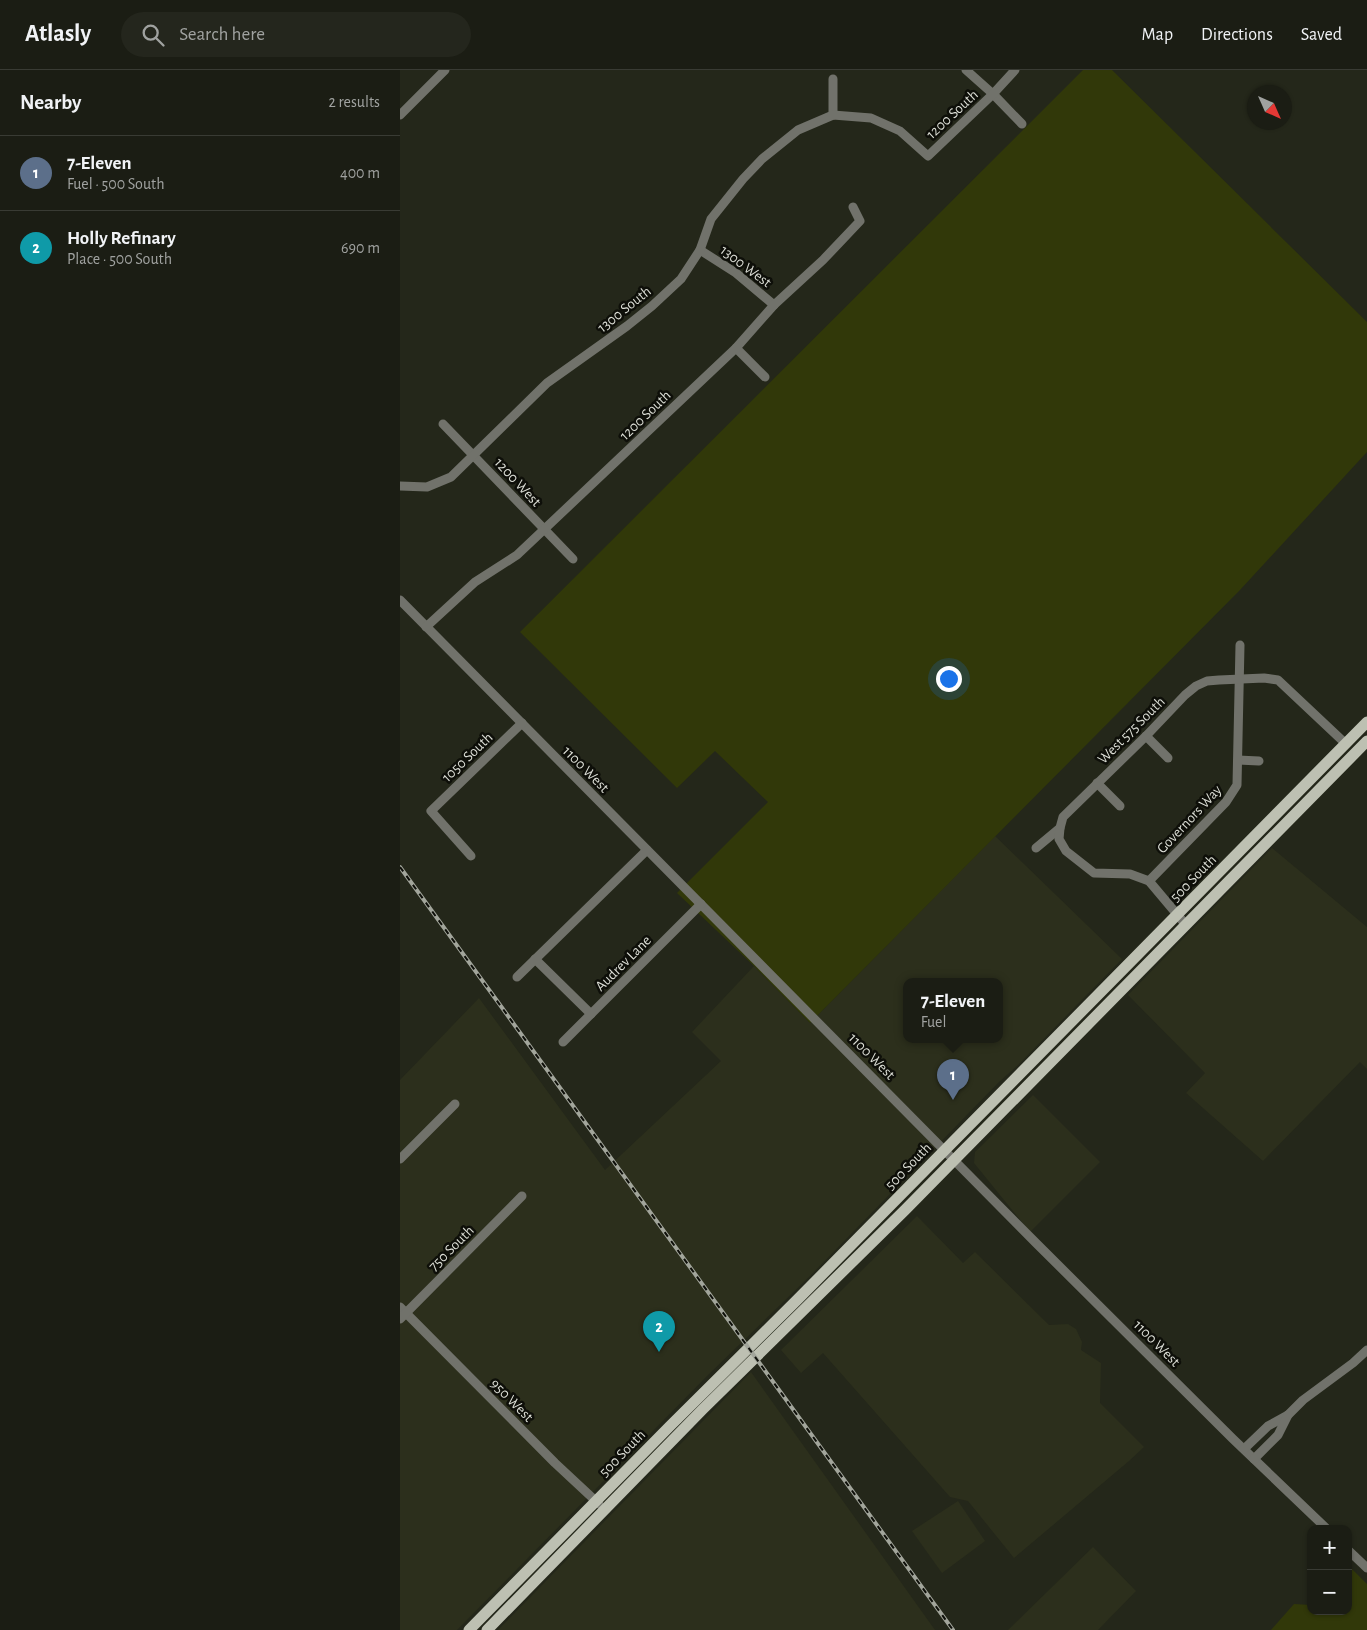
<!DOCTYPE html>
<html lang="en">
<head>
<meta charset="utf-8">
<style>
	:root { --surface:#1b1d14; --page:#24261d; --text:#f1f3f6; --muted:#a0a2a0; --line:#393b34; --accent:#ea580c }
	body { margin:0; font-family:"Alegreya Sans",sans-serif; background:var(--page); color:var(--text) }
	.controls { position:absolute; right:15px; bottom:15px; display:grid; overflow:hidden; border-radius:10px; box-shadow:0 1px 4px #0004 }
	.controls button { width:45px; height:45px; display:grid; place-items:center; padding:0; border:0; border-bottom:1px solid var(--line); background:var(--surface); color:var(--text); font:25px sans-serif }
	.compass { position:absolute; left:847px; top:15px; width:45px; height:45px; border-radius:50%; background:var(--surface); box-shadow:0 1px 4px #0004; rotate:135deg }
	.you { position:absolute; left:548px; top:608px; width:18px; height:18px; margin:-12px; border:4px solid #fff; border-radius:50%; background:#1a73e8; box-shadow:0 0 0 8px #1a73e833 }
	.badge { display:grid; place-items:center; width:32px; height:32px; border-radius:50%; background:var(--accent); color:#fff; font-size:16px; font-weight:700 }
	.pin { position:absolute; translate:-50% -41px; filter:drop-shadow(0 1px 2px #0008) }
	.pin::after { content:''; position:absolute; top:26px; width:18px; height:15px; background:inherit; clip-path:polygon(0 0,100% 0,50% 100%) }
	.popup { position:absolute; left:503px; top:908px; width:100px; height:65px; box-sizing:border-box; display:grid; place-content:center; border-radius:10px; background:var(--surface); filter:drop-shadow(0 1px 4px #0005); font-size:16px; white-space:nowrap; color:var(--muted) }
	.popup b { font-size:19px; color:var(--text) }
	.popup::after { content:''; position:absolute; left:50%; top:100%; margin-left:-10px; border:10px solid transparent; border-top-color:var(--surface) }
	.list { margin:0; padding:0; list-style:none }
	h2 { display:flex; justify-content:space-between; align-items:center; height:65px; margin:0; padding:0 20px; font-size:21px }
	h2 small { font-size:16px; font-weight:400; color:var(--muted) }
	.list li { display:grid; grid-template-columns:32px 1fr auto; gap:15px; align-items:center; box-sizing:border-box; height:75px; padding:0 20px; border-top:1px solid var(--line) }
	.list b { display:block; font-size:19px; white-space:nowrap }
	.list p { margin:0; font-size:16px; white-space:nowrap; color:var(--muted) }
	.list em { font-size:16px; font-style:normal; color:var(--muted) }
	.icon { flex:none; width:28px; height:28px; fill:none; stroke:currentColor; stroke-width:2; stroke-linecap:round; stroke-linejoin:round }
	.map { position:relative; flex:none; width:967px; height:1560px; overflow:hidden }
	header { display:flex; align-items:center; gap:30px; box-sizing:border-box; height:70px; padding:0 25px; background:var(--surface); border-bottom:1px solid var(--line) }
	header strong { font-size:24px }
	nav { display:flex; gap:28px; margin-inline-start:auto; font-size:18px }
	.search { width:350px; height:45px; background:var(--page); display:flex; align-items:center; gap:12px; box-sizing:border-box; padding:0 18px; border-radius:28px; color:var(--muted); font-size:19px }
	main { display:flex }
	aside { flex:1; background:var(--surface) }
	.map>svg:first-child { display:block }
	.built { fill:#2c2f1c; fill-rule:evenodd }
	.green { fill:#313809 }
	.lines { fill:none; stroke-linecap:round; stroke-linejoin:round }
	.minor { stroke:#71726b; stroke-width:9 }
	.major { stroke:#bdc0b2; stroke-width:11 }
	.rail-casing { stroke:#a2a59b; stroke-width:4 }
	.rail { stroke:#0e0f09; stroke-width:2; stroke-dasharray:5.5; stroke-linecap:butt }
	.labels { text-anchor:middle; stroke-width:5; stroke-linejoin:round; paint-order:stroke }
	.street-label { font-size:15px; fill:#dcded6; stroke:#0e0f09 }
</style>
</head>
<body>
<header>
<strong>Atlasly</strong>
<div class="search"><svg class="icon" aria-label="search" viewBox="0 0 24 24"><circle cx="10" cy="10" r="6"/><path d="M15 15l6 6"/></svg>Search here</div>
<nav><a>Map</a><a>Directions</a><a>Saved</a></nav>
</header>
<main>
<aside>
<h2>Nearby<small>2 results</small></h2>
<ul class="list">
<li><span class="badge" style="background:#5c6f8a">1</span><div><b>7-Eleven</b><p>Fuel · 500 South</p></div><em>400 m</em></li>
<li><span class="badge" style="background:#0f9aa8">2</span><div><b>Holly Refinary</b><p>Place · 500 South</p></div><em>690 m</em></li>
</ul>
</aside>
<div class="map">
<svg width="967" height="1560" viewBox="0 0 967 1560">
	<rect width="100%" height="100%" fill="#24271a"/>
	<!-- built -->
	<g class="built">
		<path d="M 595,766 L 722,889 L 618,995 L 599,1012 L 411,1205 L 308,1305 L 57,1560 L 0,1560 L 0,1010 L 79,928 L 205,1100 L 321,991 L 292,962 L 354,896 L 410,953 ZM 507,911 L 599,911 L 599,969 L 507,969 Z"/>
		<path d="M 872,778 L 967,857 L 967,999 L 960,992 L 863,1091 L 786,1023 L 805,1003 L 728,925 Z"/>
		<path d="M 633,1025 L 700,1092 L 630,1162 L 574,1093 L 575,1082 Z"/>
		<path d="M 517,1146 L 563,1193 L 575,1182 L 649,1255 L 668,1254 L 676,1259 L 682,1272 L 681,1280 L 701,1293 L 700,1333 L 744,1377 L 729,1391 L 614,1488 L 568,1431 L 550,1427 L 423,1283 L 401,1303 L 381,1280 Z"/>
		<path d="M 351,1302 L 535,1560 L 98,1560 Z"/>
		<path d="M 558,1431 L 585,1471 L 542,1503 L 512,1461 Z"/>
		<path d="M 693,1477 L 736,1521 L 698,1560 L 608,1560 Z"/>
	</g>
	<!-- green -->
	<g class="green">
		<path d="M 683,0 L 712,0 L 967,252 L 967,382 L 840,520 L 410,953 L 354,896 L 277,823 L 368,732 L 315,681 L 277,718 L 120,562 Z"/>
		<path d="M 952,1499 L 967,1514 L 967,1560 L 871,1560 L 894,1534 L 911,1535 L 911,1541 L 948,1541 L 948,1503 Z"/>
	</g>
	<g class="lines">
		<!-- minor -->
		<g class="minor">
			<path d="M 566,0 L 593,24 L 622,54"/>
			<path d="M 433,9 L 433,45"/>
			<path d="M 0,45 L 45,0"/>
			<path d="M 300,180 L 336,203 L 374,235"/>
			<path d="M 336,278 L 365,307"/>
			<path d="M 43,354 L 173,489"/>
			<path d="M 0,416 L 27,417 L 51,407 L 147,313 L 227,256 L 252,236 L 281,209 L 300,180 L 311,149 L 343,109 L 362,89 L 398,60 L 433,45 L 471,48 L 500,61 L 528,86 L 593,24 L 615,0"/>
			<path d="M 0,530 L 636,1173 L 833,1369 L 927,1459"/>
			<path d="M 26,557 L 75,512 L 117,485 L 336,278 L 374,235 L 423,190 L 460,151 L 453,137"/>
			<path d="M 746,666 L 768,688"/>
			<path d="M 838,690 L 859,691"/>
			<path d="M 697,713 L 720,736"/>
			<path d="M 636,778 L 660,758"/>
			<path d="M 71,786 L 31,741 L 122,653"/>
			<path d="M 749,811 L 826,732 L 837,715 L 840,575"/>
			<path d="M 786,855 L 749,811 L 730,804 L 694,803 L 666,781 L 659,769 L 660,758 L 663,747 L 746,666 L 785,625 L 796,616 L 807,611 L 819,610 L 864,608 L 878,610 L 946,674"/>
			<path d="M 135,889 L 191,944"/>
			<path d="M 117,907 L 247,780"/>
			<path d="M 163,972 L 301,834"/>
			<path d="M 0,1089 L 55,1034"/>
			<path d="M 0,1237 L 155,1393 L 199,1434"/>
			<path d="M 0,1249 L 122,1126"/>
			<path d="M 844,1379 L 868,1356 L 888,1345"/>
			<path d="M 854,1389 L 878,1365 L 888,1345 L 903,1330 L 953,1293 L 967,1280"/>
			<path d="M 948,1480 L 967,1498"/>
		</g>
		<!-- major -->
		<g class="major">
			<path d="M 69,1560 L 270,1356 L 398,1229 L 967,652"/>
			<path d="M 87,1560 L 303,1339 L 505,1140 L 967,671"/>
		</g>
		<!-- rail casing -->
		<g class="rail-casing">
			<path id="rail" d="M 0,797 L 553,1560"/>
		</g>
		<!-- rail -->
		<use href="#rail" class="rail"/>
	</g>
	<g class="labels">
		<!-- street labels -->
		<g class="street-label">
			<text transform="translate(552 44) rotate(-43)" y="5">1200 South</text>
			<text transform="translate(346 196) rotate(37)" y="5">1300 West</text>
			<text transform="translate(224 239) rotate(-39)" y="5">1300 South</text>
			<text transform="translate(245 345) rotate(-44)" y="5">1200 South</text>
			<text transform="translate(118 412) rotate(47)" y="5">1200 West</text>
			<text transform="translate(731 660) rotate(-45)" y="5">West 575 South</text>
			<text transform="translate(67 687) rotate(-44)" y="5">1050 South</text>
			<text transform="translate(186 699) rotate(45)" y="5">1100 West</text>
			<text transform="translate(789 749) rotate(-47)" y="5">Governors Way</text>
			<text transform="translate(793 808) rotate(-46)" y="5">500 South</text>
			<text transform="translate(223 893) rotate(-45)" y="5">Audrev Lane</text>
			<text transform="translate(472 986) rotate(45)" y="5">1100 West</text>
			<text transform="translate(508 1096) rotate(-46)" y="5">500 South</text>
			<text transform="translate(51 1178) rotate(-45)" y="5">750 South</text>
			<text transform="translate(757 1273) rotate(45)" y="5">1100 West</text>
			<text transform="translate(112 1330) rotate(45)" y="5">950 West</text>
			<text transform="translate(222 1383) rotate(-46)" y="5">500 South</text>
		</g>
	</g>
</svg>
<div class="controls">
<button>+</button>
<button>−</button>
</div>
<svg class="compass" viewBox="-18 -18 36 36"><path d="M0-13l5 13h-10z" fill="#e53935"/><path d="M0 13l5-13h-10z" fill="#a0a2a0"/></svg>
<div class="you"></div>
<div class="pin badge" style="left:553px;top:1030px;background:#5c6f8a">1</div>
<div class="popup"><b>7-Eleven</b>Fuel</div>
<div class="pin badge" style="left:259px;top:1282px;background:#0f9aa8">2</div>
</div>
</main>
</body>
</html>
